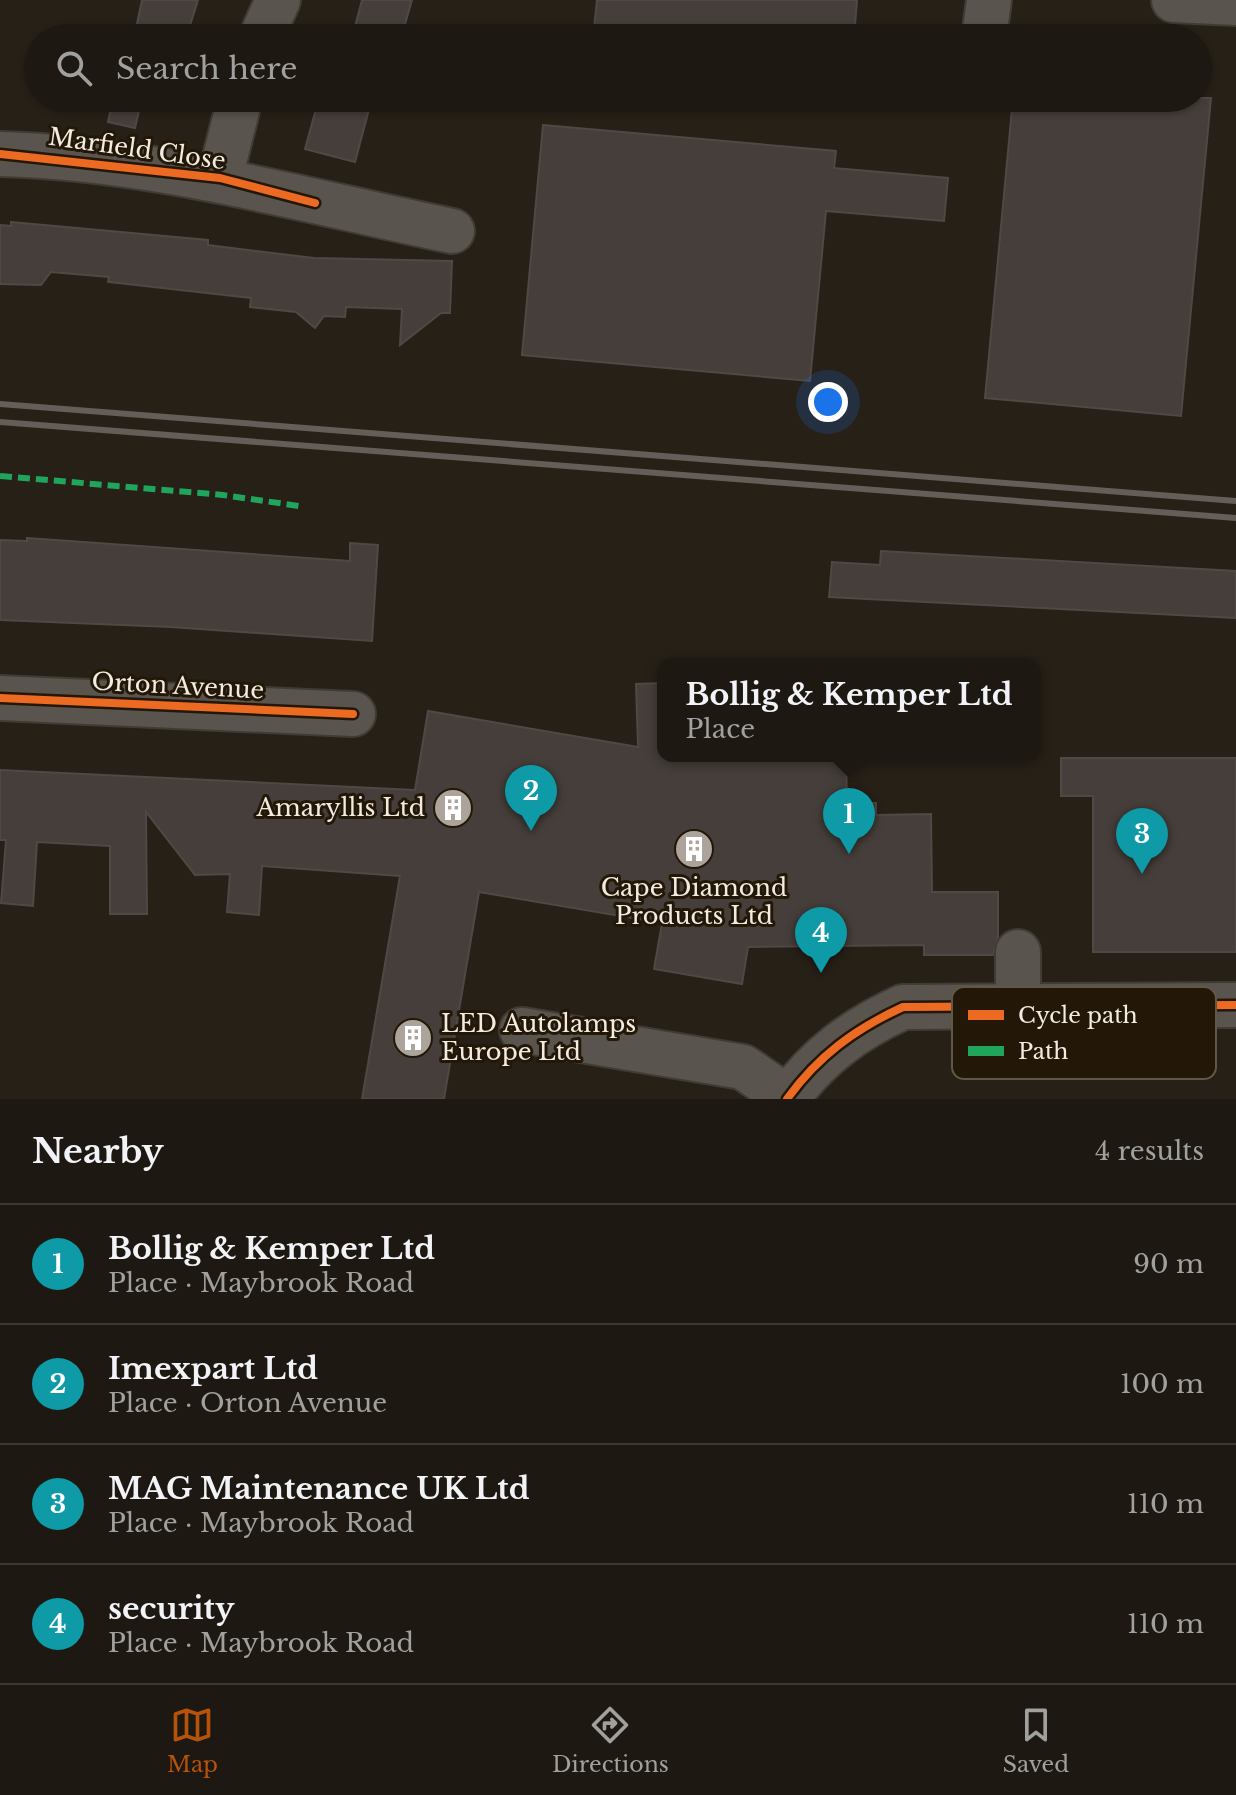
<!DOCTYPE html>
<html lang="en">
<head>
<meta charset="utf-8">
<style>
	:root { --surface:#1d1811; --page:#25211a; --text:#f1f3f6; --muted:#a0a09f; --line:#3b3731; --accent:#b45309 }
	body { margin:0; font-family:"Libre Baskerville",serif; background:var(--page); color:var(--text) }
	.you { position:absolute; left:828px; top:402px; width:28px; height:28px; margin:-20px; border:6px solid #fff; border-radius:50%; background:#1a73e8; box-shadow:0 0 0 12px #1a73e833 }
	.badge { display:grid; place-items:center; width:52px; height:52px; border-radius:50%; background:var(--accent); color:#fff; font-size:26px; font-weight:700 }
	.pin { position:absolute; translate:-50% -66px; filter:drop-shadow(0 2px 4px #0008) }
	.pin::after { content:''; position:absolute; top:42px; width:28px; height:24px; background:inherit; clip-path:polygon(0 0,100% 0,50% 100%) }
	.popup { position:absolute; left:657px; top:658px; width:384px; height:104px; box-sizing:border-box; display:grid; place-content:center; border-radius:16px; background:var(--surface); filter:drop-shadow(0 2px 6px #0005); font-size:26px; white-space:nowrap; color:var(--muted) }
	.popup b { font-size:30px; color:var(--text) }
	.popup::after { content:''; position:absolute; left:50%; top:100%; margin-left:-16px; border:16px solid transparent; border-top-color:var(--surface) }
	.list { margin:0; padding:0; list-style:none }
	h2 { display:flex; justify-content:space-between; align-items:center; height:104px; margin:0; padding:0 32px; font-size:34px }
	h2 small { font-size:26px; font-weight:400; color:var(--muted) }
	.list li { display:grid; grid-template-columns:52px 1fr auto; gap:24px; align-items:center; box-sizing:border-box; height:120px; padding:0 32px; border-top:2px solid var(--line) }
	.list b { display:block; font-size:30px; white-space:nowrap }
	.list p { margin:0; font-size:26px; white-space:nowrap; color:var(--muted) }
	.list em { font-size:26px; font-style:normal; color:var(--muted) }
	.icon { flex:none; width:44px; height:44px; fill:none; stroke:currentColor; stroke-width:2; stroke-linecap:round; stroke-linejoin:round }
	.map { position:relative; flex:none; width:1236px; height:1099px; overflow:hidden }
	.search { position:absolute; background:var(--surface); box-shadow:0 2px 6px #0004; left:24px; right:24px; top:24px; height:88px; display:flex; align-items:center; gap:20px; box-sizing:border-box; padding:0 28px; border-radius:44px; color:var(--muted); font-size:30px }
	.sheet { height:584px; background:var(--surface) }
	nav { display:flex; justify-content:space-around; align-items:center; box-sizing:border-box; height:112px; border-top:2px solid var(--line); background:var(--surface); font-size:22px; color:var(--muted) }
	nav a { display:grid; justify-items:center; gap:4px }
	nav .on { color:var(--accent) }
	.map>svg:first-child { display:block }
	.building { fill:#453e3a; stroke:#504844; stroke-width:2 }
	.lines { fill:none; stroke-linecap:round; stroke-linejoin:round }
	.minor-casing { stroke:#403b34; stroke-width:48 }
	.minor { stroke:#59544d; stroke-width:44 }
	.rail { stroke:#635e58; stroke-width:6 }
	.quiet { stroke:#20a55d; stroke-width:6; stroke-dasharray:12 6; stroke-linecap:butt }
	.cycleway-casing { stroke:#231807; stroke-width:13 }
	.cycleway { stroke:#ed6a23; stroke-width:8 }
	.labels { text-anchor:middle; stroke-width:6; stroke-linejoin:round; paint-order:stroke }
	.street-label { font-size:24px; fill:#f3ebe1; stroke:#231807 }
	.poi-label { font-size:24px; fill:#f3ebe1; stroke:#231807; text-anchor:end }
	.key { fill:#231807; stroke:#615748; stroke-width:2 }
	.key-label { font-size:22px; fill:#f3ebe1 }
</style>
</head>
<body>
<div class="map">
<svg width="1236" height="1099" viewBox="0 0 1236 1099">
	<rect width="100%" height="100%" fill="#272017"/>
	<!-- building -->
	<g class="building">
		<path d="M 142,0 L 198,0 L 186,38 L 134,38 Z"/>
		<path d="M 362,0 L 412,0 L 401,38 L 352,38 Z"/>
		<path d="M 597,0 L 857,0 L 854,38 L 593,38 Z"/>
		<path d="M 113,98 L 142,98 L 135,128 L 108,122 Z"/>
		<path d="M 319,98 L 372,98 L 355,162 L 305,149 Z"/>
		<path d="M 1013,98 L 1211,98 L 1181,416 L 985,398 Z"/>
		<path d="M 543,125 L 836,151 L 834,168 L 948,178 L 944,221 L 826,211 L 810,381 L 522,355 Z"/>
		<path d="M 11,222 L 208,240 L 208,245 L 314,258 L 452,261 L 450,313 L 441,313 L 400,345 L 402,309 L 346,307 L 345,317 L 324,316 L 315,328 L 296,312 L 250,307 L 251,298 L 108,282 L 109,277 L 51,272 L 41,285 L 0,284 L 0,225 L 11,226 Z"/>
		<path d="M 27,538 L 350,561 L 350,543 L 378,545 L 372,641 L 171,627 L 0,620 L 0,540 L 27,541 Z"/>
		<path d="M 881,551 L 1236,571 L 1236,618 L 829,597 L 832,562 L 880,565 Z"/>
		<path d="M 663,683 L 663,756 L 846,756 L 847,803 L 876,803 L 876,815 L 931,814 L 932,892 L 998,892 L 998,937 L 993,955 L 924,955 L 924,945 L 748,947 L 742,984 L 654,969 L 662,923 L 479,892 L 444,1099 L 362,1099 L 400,876 L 262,866 L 259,915 L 227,912 L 230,874 L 195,875 L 146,812 L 147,914 L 110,914 L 110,846 L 37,842 L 33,906 L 1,903 L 6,840 L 0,840 L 0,770 L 415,790 L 428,711 L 638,747 L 636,684 Z"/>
		<path d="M 1061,758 L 1236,758 L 1236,952 L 1093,952 L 1093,796 L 1061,796 Z"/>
	</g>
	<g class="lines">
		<!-- minor casing -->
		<g class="minor-casing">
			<g id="minor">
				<path d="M 1174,0 L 1236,3"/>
				<path d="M 261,38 L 278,0"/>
				<path d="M 984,38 L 989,0"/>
				<path d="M 0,154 C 154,158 302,200 452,231"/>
				<path d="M 220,178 L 240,98"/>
				<path d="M 0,698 L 353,714"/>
				<path d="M 1018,1007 L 1018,952"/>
				<path d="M 522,1030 L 743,1067 L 788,1098"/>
				<path d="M 787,1099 C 818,1056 855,1029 903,1007 L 1236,1005"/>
			</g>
		</g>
		<!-- minor -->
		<use href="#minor" class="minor"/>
		<!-- rail -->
		<g class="rail">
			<path d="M 0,404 L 1236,501"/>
			<path d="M 0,422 L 1236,518"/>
		</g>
		<!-- quiet -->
		<path class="quiet" d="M 0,476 L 223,495 L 299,506"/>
		<!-- cycleway casing -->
		<g class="cycleway-casing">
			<g id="cycleway">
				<path d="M 0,154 L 220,178 L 315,203"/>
				<path d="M 0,698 L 353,714"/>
				<path d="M 787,1099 C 818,1056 855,1029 903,1007 L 1236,1005"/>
			</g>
		</g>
		<!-- cycleway -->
		<use href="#cycleway" class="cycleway"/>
	</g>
	<!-- icons -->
	<defs>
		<g id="building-disc" transform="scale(2)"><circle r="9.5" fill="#aca49a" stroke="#231807"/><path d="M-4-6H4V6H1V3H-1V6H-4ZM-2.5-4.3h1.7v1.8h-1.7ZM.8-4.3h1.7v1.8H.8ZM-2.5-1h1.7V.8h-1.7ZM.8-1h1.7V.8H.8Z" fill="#fff"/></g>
	</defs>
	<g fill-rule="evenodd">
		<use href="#building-disc" x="453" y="808"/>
		<use href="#building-disc" x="694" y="849"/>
		<use href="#building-disc" x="413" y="1038"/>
	</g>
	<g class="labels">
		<!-- street labels -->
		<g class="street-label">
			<text transform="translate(137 149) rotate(8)" y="8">Marfield Close</text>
			<text transform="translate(178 686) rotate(3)" y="8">Orton Avenue</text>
		</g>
		<!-- poi labels -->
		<g class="poi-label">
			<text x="425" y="816">Amaryllis Ltd</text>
			<text x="694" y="896" text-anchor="middle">Cape Diamond<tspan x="694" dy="28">Products Ltd</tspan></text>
			<text x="441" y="1032" text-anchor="start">LED Autolamps<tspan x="441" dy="28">Europe Ltd</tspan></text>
		</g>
	</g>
	<!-- legend -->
	<rect x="952" y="987" width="264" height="92" rx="12" class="key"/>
	<rect x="968" y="1010" width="36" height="10" fill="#ed6a23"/>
	<rect x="968" y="1046" width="36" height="10" fill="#20a55d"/>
	<g class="key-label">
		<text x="1018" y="1023">Cycle path</text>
		<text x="1018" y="1059">Path</text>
	</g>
</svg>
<div class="you"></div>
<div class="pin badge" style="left:849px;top:854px;background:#0f9aa8">1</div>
<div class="popup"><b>Bollig &amp; Kemper Ltd</b>Place</div>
<div class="pin badge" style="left:531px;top:831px;background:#0f9aa8">2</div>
<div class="pin badge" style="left:1142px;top:874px;background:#0f9aa8">3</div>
<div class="pin badge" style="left:821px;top:973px;background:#0f9aa8">4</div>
<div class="search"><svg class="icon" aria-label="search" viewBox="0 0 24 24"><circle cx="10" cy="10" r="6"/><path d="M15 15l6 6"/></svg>Search here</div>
</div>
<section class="sheet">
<h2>Nearby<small>4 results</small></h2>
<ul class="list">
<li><span class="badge" style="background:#0f9aa8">1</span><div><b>Bollig &amp; Kemper Ltd</b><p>Place · Maybrook Road</p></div><em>90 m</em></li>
<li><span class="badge" style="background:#0f9aa8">2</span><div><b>Imexpart Ltd</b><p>Place · Orton Avenue</p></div><em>100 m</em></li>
<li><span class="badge" style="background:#0f9aa8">3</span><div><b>MAG Maintenance UK Ltd</b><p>Place · Maybrook Road</p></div><em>110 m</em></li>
<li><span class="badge" style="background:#0f9aa8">4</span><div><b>security</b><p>Place · Maybrook Road</p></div><em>110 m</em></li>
</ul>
</section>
<nav>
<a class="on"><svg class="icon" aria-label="map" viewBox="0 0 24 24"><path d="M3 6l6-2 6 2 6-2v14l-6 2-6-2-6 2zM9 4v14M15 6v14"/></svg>Map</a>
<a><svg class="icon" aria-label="directions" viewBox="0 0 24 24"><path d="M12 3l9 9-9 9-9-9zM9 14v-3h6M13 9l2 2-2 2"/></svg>Directions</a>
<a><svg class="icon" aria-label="saved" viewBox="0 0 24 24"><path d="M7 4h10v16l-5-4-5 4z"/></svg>Saved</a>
</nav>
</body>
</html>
